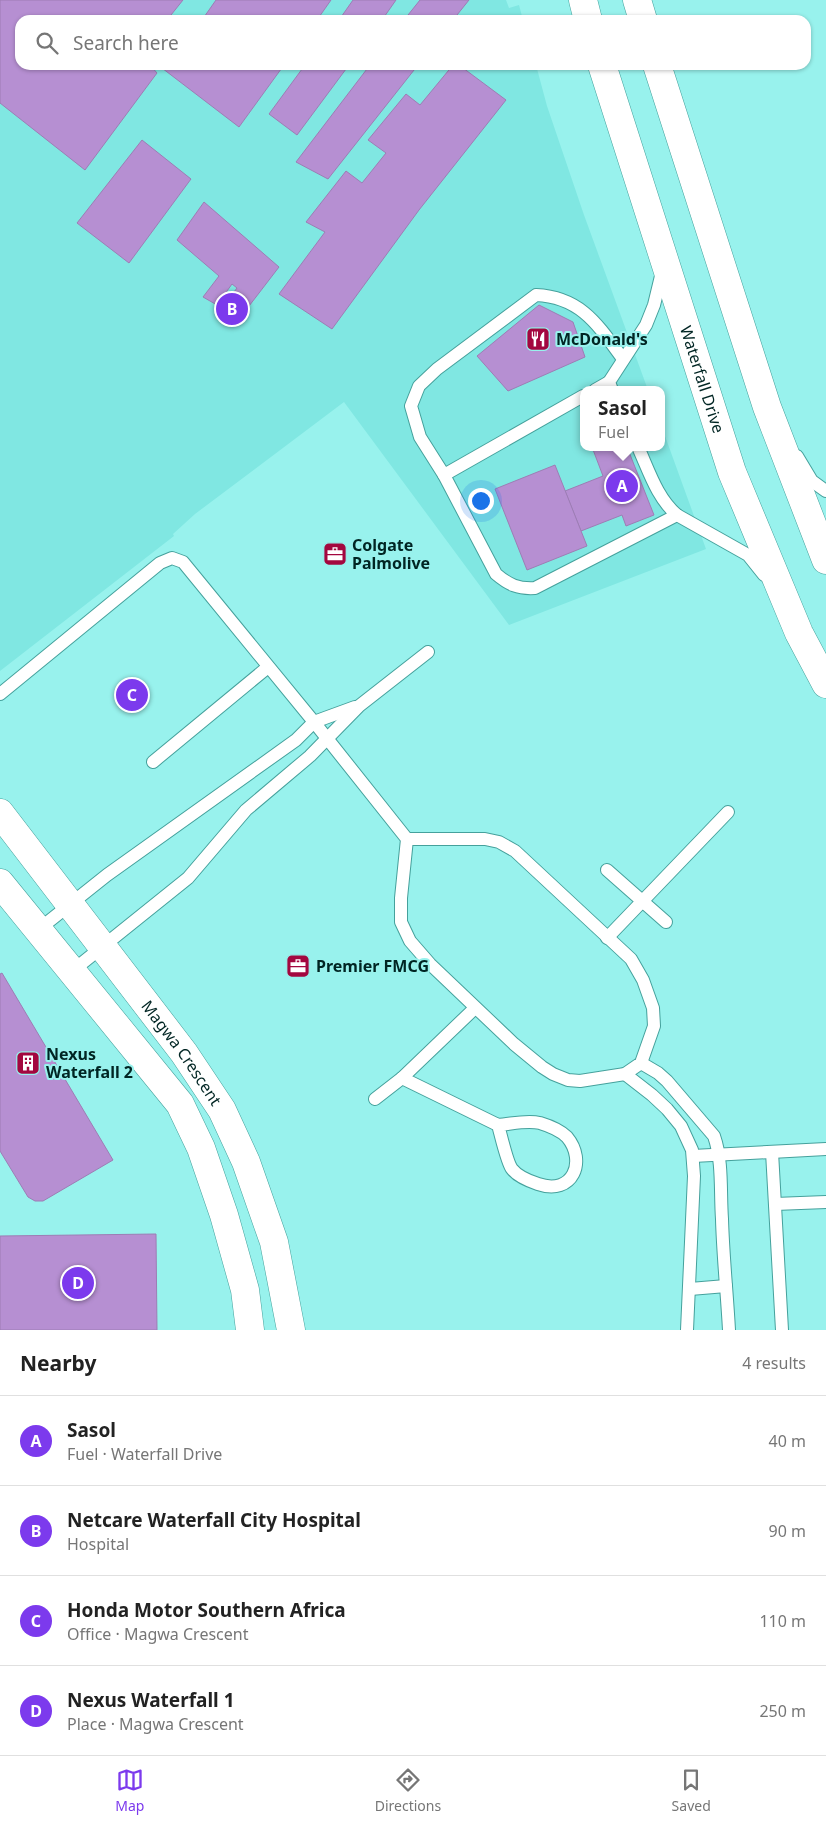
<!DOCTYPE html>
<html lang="en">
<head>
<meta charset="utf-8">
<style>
	:root { --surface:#fff; --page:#f6f6f6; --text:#222; --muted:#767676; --line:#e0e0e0; --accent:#7c3aed }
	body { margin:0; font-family:"Noto Sans",sans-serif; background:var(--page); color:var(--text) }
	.you { position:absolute; left:480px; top:500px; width:18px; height:18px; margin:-12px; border:4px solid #fff; border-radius:50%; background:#1a73e8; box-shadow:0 0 0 8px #1a73e833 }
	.badge { display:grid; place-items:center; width:32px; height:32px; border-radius:50%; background:var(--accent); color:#fff; font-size:16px; font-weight:700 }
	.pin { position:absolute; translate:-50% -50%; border:2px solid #fff; box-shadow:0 1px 5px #0006 }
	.popup { position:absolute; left:580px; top:386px; width:85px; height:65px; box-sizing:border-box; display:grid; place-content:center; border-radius:10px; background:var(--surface); filter:drop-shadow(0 1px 4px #0005); font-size:16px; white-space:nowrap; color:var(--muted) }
	.popup b { font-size:19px; color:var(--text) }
	.popup::after { content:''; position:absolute; left:50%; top:100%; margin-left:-10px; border:10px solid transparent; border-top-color:var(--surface) }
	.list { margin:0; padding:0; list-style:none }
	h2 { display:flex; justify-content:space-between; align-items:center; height:65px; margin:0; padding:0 20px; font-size:21px }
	h2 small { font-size:16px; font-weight:400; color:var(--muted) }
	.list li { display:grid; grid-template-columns:32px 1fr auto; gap:15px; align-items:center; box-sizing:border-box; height:90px; padding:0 20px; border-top:1px solid var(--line) }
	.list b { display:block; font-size:19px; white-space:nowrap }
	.list p { margin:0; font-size:16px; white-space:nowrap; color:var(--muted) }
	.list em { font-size:16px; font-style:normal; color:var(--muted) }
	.icon { flex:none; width:28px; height:28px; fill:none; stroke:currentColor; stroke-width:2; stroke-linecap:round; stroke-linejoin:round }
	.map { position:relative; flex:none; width:826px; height:1330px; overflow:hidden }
	.search { position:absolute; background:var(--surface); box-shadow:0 1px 4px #0004; left:15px; right:15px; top:15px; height:55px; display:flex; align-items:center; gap:12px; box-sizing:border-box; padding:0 18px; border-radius:15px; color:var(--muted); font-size:19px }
	.sheet { height:425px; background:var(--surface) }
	nav { display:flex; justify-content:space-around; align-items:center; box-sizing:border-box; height:70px; border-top:1px solid var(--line); background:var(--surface); font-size:14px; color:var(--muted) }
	nav a { display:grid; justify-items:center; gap:2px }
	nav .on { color:var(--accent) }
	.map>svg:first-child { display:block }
	.built { fill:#80e7e2 }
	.building { fill:#b68fd2; stroke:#9d7db4 }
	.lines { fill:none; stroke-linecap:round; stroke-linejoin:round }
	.service-casing { stroke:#45a19c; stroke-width:14 }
	.tertiary-casing { stroke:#45a19c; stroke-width:29 }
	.secondary-casing { stroke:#45a19c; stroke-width:29 }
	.service { stroke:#fff; stroke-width:12 }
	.tertiary { stroke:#fff; stroke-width:28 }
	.secondary { stroke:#fff; stroke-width:28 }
	.labels { text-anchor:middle; stroke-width:4; stroke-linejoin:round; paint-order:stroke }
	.poi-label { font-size:16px; font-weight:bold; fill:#002523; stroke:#98f2ed; text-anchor:start }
	.street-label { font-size:16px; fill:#002523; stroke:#98f2ed }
</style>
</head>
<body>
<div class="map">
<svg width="826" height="1330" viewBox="0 0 826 1330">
	<rect width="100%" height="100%" fill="#98f2ed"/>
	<!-- built -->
	<path class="built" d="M 0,0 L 506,0 L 509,8 L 519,5 L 523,20 L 20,20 L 20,65 L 536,65 L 547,106 L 584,215 L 648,390 L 583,390 L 583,447 L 661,447 L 661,425 L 706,549 L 509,625 L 344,402 L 195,514 L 173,534 L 174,536 L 0,671 Z"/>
	<!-- building -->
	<g class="building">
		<path d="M 0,0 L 183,0 L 167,20 L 20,20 L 20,65 L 150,65 L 157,73 L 85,170 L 0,103 Z"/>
		<path d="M 216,0 L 331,0 L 317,20 L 202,20 Z"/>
		<path d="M 353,0 L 396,0 L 382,20 L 339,20 Z"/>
		<path d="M 420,0 L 469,0 L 453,20 L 404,20 Z"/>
		<path d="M 158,65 L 284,65 L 239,127 Z"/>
		<path d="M 305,65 L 349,65 L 297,135 L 269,114 Z"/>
		<path d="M 370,65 L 418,65 L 328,179 L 296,162 Z"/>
		<path d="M 453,65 L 459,65 L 506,100 L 419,210 L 332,329 L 279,294 L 325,232 L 306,222 L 346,171 L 362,183 L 386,153 L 368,140 L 406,94 L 420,105 Z"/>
		<path d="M 142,140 L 191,179 L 129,263 L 77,223 Z"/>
		<path d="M 204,202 L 279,267 L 236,323 L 221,309 L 237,288 L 232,284 L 217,305 L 203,297 L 219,276 L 177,240 Z"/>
		<path d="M 539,305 L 573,322 L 585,357 L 508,391 L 477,356 Z"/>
		<path d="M 592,447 L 627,447 L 654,515 L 626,526 L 622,515 L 581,531 L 565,491 L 603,476 Z"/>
		<path d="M 555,465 L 587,546 L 527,570 L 495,489 Z"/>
		<path d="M 2,973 L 113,1160 L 43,1201 L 35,1201 L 28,1197 L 0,1151 L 0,974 Z"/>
		<path d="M 156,1234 L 157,1330 L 0,1330 L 0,1236 Z"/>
	</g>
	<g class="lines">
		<!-- service casing -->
		<g class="service-casing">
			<g id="service">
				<path d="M 623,359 C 598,325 581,297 536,295 L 437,369 L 419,386 L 411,406 L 420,437 L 444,475 L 496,574 C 509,585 518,589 535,588 L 677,515"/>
				<path d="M 595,390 L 609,382"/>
				<path d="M 612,390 L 609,382 L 646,325 L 654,305 L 662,272"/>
				<path d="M 638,447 C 649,471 657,498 677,515 L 748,555 L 764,575"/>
				<path d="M 797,456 L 812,481 L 826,491"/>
				<path d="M 444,475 L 583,396"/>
				<path d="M 0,694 L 160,563 L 172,558 L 183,562 L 314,722 L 407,839 L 401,898 L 401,922 L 410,941 L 430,964 L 514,1044 L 542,1067 L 553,1074 L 568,1080 L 580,1081 L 625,1074 L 641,1063 L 654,1026 L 653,1008 L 643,980 L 631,959 L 515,851 L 499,842 L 485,839 L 407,839"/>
				<path d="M 153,762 L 268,667"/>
				<path d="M 607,870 L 666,922"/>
				<path d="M 38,930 L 107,875 L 296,740 L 314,722 L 355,707"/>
				<path d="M 607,938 L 728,812"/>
				<path d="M 71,972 L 188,878 L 246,810 L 310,756 L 359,706 L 428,652"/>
				<path d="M 641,1063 L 658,1073 L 667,1081 L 714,1136 C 723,1162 720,1191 722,1219 C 723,1256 727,1293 729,1330"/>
				<path d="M 625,1074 L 652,1095 L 667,1109 L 681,1126 L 692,1150 L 694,1176 L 687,1330"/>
				<path d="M 402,1078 L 498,1125 C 501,1135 507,1163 512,1169 C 518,1177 529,1181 538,1184 C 573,1196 587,1161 567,1137 C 560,1130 550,1126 540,1123 C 526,1120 512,1124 498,1125"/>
				<path d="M 375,1099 L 402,1078 L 475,1008"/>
				<path d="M 772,1152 L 782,1330"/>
				<path d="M 693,1156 L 826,1149"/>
				<path d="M 775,1204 L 826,1202"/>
				<path d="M 690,1289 L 726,1286"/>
			</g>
		</g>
		<!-- tertiary casing -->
		<g class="tertiary-casing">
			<g id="tertiary">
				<path id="s1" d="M 0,813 L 184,1053 L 222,1110 L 246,1162 L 274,1242 L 291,1330"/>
				<path d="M 0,883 L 180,1104 L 201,1148 L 224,1215 L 245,1290 L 250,1330"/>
			</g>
		</g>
		<!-- secondary casing -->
		<g class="secondary-casing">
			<g id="secondary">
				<path d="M 583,0 L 588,20"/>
				<path d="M 637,0 L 643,20"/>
				<path id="s2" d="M 602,65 L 732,472 L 799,633 L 826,684"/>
				<path d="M 657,65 L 767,407 L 826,560"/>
			</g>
		</g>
		<!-- service -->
		<use href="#service" class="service"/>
		<!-- tertiary -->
		<use href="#tertiary" class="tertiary"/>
		<!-- secondary -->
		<use href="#secondary" class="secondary"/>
	</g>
	<!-- icons -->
	<defs>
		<g id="restaurant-square" transform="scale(1.25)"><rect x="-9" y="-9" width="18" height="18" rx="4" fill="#a3073f" stroke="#98f2ed"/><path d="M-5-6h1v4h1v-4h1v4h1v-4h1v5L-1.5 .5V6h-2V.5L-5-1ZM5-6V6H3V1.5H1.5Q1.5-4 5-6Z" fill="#fff"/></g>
		<g id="office-square" transform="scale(1.25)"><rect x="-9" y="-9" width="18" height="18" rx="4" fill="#a3073f" stroke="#98f2ed"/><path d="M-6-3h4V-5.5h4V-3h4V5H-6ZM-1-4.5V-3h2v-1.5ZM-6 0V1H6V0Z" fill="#fff"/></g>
		<g id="building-square" transform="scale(1.25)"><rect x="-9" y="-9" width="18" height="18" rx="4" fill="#a3073f" stroke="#98f2ed"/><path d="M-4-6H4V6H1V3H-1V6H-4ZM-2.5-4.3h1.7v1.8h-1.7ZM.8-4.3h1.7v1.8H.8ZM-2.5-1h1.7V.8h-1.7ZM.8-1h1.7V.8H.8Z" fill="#fff"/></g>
	</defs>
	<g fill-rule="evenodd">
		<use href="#restaurant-square" x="538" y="339"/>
		<use href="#office-square" x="335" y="554"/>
		<use href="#office-square" x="298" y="966"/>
		<use href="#building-square" x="28" y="1063"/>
	</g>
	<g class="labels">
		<!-- poi labels -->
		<g class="poi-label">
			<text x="556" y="345">McDonald's</text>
			<text x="352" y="551">Colgate<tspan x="352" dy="18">Palmolive</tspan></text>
			<text x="316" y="972">Premier FMCG</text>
			<text x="46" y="1060">Nexus<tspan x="46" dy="18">Waterfall 2</tspan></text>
		</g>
		<!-- street labels -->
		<g class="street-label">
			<text dy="6" stroke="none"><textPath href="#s2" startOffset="330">Waterfall Drive</textPath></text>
			<text dy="6" stroke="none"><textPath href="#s1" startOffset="301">Magwa Crescent</textPath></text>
		</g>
	</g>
</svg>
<div class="you"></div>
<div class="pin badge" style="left:622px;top:486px">A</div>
<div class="popup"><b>Sasol</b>Fuel</div>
<div class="pin badge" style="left:232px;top:309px">B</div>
<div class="pin badge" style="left:132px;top:695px">C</div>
<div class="pin badge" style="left:78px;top:1283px">D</div>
<div class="search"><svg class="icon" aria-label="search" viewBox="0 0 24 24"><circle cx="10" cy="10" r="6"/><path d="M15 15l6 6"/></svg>Search here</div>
</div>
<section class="sheet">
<h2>Nearby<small>4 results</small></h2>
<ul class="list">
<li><span class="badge">A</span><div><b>Sasol</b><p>Fuel · Waterfall Drive</p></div><em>40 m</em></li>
<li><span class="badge">B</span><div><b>Netcare Waterfall City Hospital</b><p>Hospital</p></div><em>90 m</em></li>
<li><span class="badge">C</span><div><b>Honda Motor Southern Africa</b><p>Office · Magwa Crescent</p></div><em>110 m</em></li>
<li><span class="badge">D</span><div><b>Nexus Waterfall 1</b><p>Place · Magwa Crescent</p></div><em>250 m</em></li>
</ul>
</section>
<nav>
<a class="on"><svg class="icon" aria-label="map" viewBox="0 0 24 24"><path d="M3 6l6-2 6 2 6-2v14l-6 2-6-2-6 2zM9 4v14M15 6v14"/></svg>Map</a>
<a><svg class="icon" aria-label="directions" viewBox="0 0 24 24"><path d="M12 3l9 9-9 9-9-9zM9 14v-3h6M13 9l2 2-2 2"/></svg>Directions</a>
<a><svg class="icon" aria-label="saved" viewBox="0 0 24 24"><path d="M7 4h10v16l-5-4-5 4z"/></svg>Saved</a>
</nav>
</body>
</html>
